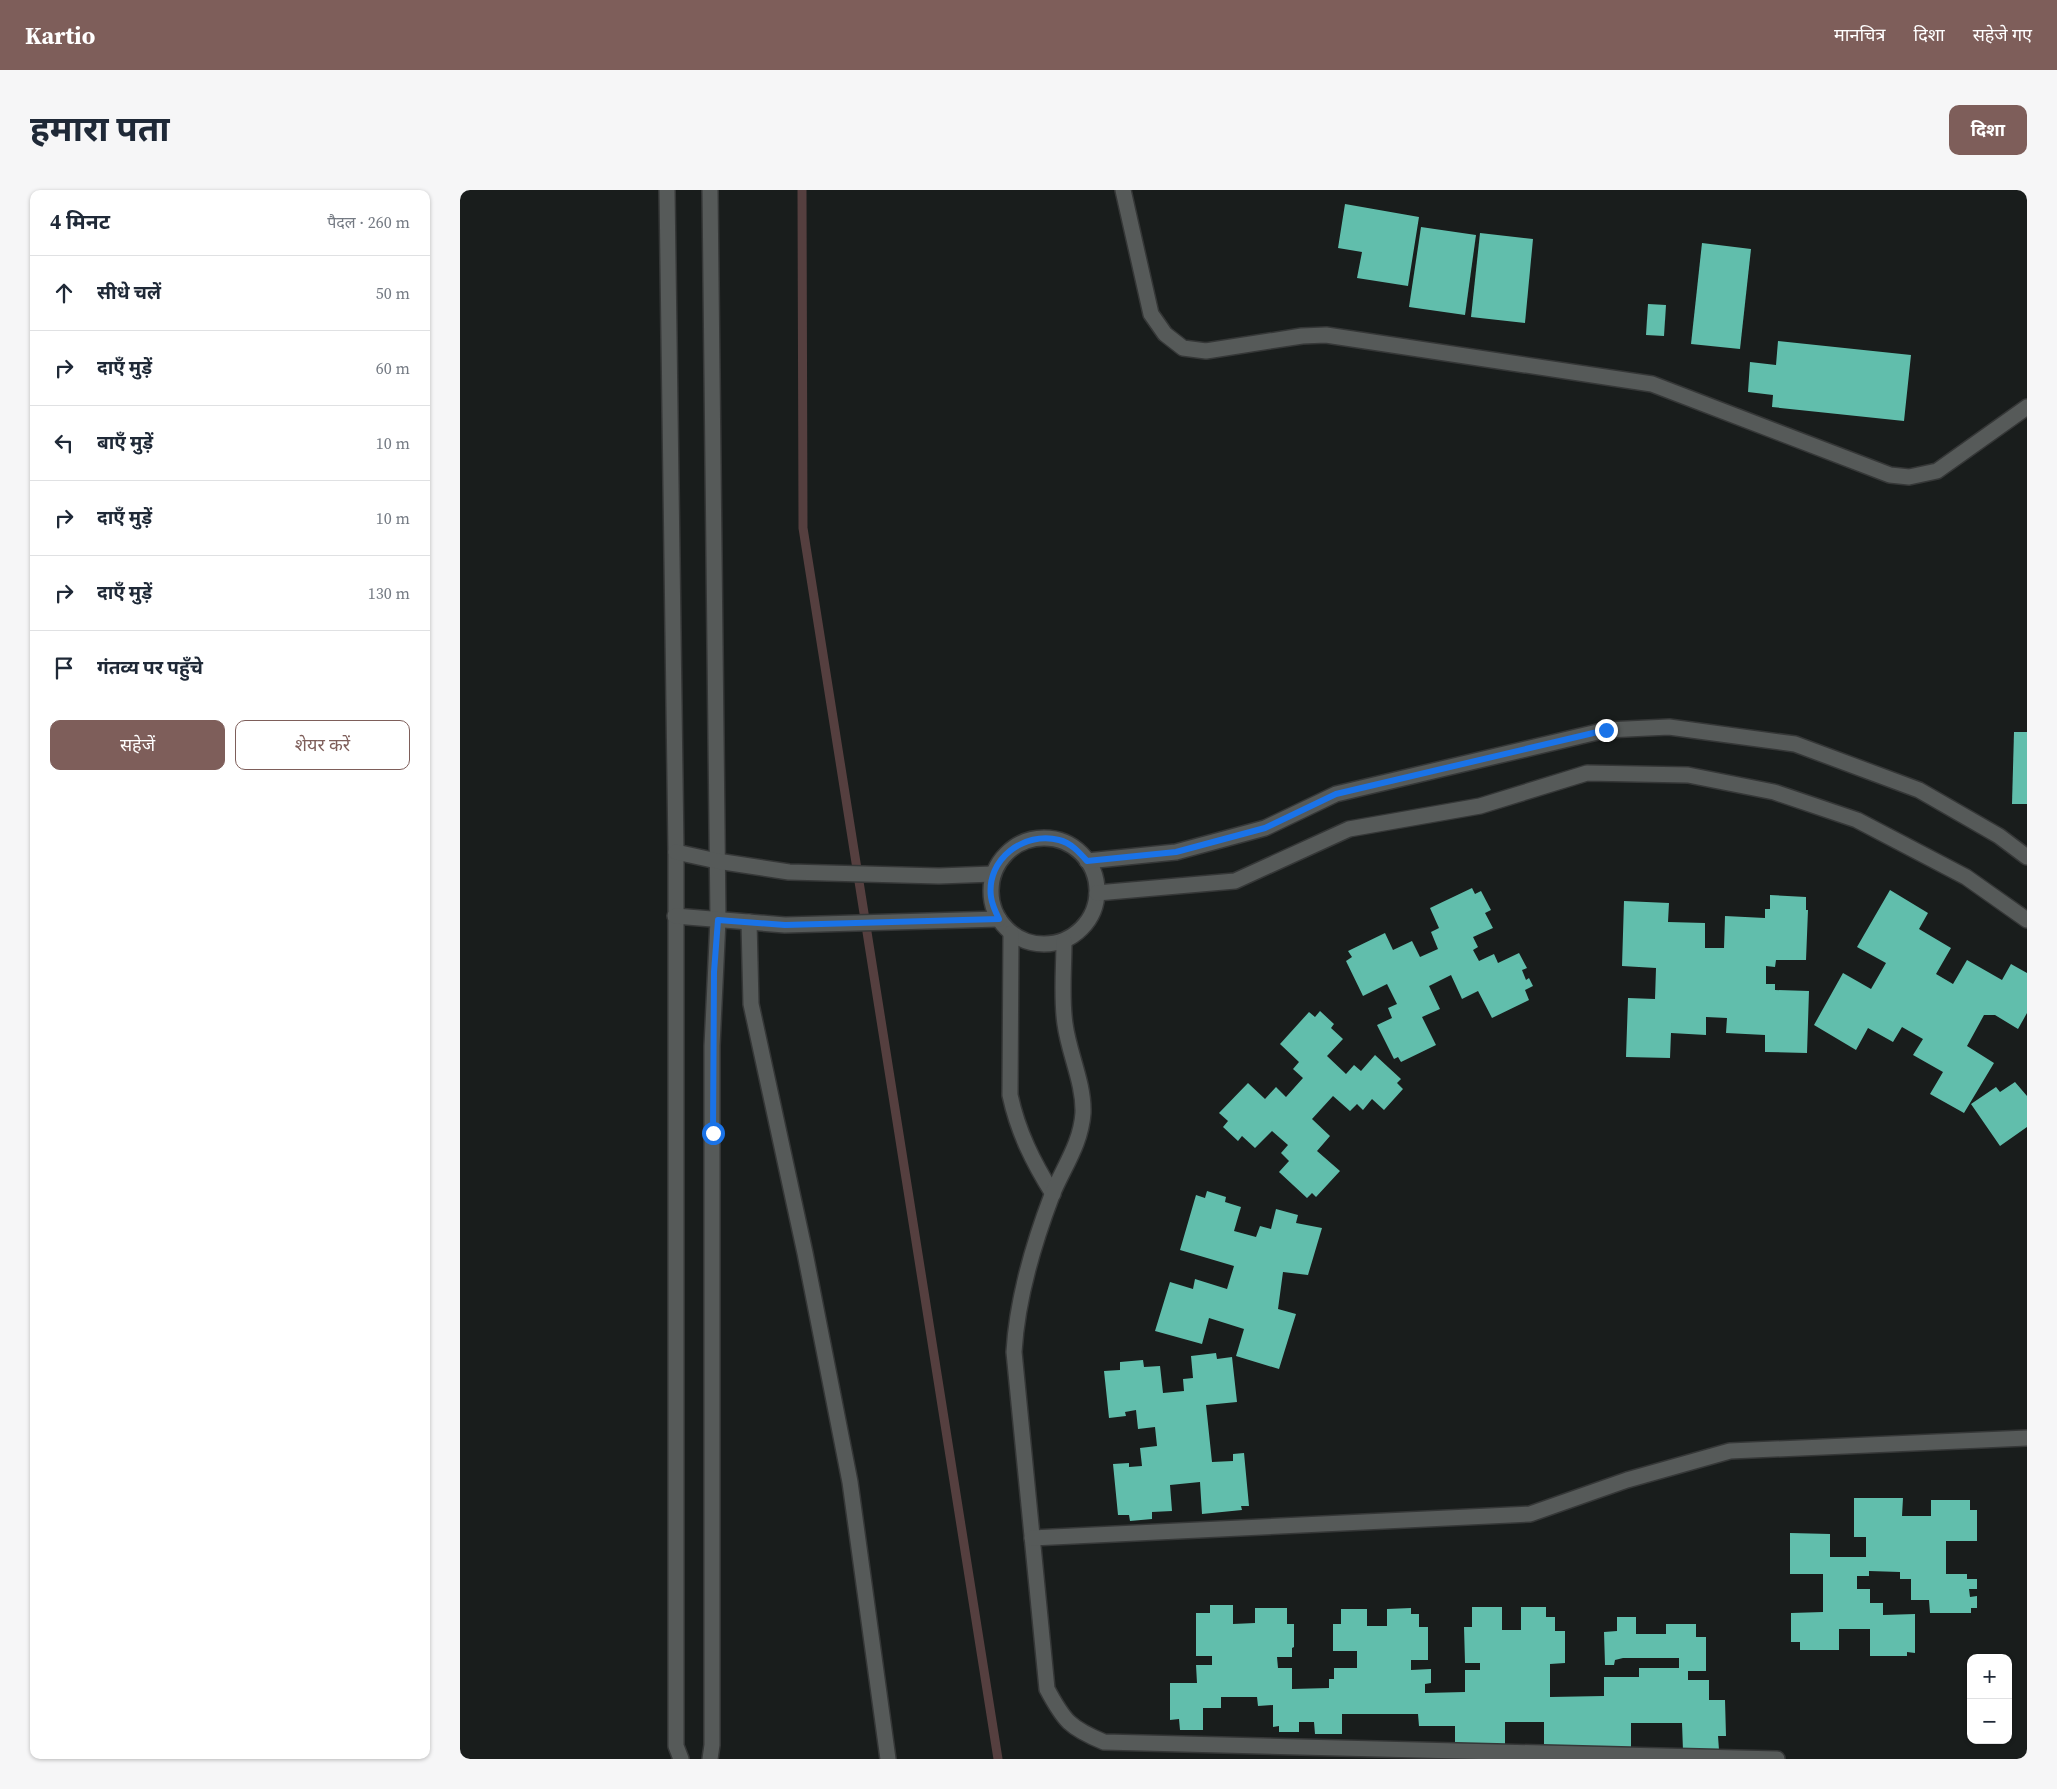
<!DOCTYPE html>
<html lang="hi">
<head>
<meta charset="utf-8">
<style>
	:root { --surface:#fff; --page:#f6f6f7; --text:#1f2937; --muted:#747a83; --line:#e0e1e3; --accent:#7e5e5a }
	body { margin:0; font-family:"Source Serif 4","Noto Sans Devanagari",serif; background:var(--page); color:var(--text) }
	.controls { position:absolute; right:15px; bottom:15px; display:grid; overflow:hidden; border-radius:10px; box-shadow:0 1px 4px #0004 }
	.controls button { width:45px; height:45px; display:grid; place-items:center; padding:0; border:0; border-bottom:1px solid var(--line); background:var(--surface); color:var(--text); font:25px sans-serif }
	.stop { position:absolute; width:15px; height:15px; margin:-11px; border:4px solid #1a73e8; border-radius:50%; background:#fff }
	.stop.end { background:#1a73e8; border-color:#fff; box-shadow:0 1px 5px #0008 }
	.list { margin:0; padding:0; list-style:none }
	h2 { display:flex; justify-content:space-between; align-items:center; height:65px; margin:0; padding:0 20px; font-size:21px }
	h2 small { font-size:16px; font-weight:400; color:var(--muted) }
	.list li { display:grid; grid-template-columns:32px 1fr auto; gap:15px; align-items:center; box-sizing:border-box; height:75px; padding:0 20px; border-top:1px solid var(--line) }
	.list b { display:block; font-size:19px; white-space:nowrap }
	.list em { font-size:16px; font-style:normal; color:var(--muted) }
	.actions { display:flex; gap:10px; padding:15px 20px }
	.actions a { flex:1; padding:11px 0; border:1px solid var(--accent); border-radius:10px; text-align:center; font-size:18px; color:var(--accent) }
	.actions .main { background:var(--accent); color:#fff }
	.icon { flex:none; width:28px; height:28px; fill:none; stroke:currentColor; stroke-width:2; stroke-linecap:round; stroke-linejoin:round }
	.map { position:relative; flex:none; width:1567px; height:1569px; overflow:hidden; border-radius:10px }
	header { display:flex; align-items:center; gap:30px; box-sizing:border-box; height:70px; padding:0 25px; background:var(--accent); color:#fff }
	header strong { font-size:24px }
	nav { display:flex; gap:28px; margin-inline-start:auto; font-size:18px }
	.intro { display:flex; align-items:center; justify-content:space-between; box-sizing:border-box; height:120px; padding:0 30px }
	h1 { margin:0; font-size:35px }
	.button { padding:12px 22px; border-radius:10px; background:var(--accent); color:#fff; font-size:18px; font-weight:700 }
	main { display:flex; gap:30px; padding:0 30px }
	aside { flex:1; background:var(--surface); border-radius:10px; box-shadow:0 1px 4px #0004 }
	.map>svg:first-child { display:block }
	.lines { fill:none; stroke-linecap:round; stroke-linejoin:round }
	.stream { stroke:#553f3f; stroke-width:9 }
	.building { fill:#61beac }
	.service-casing { stroke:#353737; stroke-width:18 }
	.minor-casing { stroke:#353737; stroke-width:18 }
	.service { stroke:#565a59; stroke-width:15 }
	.minor { stroke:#565a59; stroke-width:15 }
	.route { stroke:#1a73e8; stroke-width:6 }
</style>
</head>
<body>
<header>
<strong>Kartio</strong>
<nav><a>मानचित्र</a><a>दिशा</a><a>सहेजे गए</a></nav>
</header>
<div class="intro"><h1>हमारा पता</h1><a class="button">दिशा</a></div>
<main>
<aside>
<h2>4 मिनट<small>पैदल · 260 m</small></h2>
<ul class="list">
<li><svg class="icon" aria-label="ahead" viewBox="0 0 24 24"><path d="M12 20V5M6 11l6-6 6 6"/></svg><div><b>सीधे चलें</b></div><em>50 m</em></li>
<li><svg class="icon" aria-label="right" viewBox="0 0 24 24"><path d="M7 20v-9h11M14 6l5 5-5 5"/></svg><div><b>दाएँ मुड़ें</b></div><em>60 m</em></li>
<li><svg class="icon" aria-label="left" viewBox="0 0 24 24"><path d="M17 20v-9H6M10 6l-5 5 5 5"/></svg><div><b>बाएँ मुड़ें</b></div><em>10 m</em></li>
<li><svg class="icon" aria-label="right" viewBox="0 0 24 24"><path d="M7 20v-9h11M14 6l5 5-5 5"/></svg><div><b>दाएँ मुड़ें</b></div><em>10 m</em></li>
<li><svg class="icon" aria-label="right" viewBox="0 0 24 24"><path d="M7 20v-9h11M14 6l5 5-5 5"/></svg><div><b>दाएँ मुड़ें</b></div><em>130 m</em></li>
<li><svg class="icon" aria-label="arrive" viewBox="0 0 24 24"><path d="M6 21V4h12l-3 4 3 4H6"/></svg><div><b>गंतव्य पर पहुँचे</b></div></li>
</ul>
<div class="actions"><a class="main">सहेजें</a><a>शेयर करें</a></div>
</aside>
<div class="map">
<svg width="1567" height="1569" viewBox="0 0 1567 1569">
	<rect width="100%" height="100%" fill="#191d1c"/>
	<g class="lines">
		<!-- stream -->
		<path class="stream" d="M 342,0 L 343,338 L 538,1569"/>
	</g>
	<!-- building -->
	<g class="building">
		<path d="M 885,14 L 959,27 L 948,96 L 897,88 L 902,62 L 878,58 Z"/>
		<path d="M 961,37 L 1016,45 L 1005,125 L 949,117 Z"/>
		<path d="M 1020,43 L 1073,49 L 1065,133 L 1011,127 Z"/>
		<path d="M 1242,53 L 1291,59 L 1280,159 L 1231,154 Z"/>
		<path d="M 1188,114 L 1206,115 L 1204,146 L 1186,145 Z"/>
		<path d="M 1318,151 L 1451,165 L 1444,231 L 1312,217 L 1313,205 L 1288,202 L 1290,172 L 1316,175 Z"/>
		<path d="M 1554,542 L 1567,542 L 1567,614 L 1552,614 Z"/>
		<path d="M 1012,698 L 1015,704 L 1021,701 L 1031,720 L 1025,723 L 1033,738 L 1013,747 L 1018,757 L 1013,760 L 1019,771 L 1034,764 L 1038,773 L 1059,763 L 1067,778 L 1062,780 L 1066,790 L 1069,788 L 1073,796 L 1065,800 L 1069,810 L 1032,828 L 1018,801 L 1002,809 L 991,785 L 969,796 L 980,819 L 962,827 L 976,855 L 941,872 L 938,867 L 934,869 L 917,835 L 932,828 L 928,818 L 937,814 L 927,794 L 903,806 L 886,771 L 892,767 L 888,761 L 925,743 L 933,760 L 952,751 L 960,767 L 978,759 L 971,742 L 979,738 L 970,718 Z"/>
		<path d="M 1430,700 L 1468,723 L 1459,739 L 1491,758 L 1476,784 L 1493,794 L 1507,770 L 1542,790 L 1551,774 L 1567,783 L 1567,823 L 1558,839 L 1535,825 L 1524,825 L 1507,856 L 1534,873 L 1504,923 L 1470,904 L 1483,882 L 1453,865 L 1463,849 L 1442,837 L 1433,852 L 1408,838 L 1396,860 L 1354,835 L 1383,783 L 1411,799 L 1426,773 L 1397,757 Z"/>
		<path d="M 1310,705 L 1346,707 L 1346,720 L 1348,720 L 1346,770 L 1316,770 L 1315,777 L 1306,776 L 1306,794 L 1315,794 L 1315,800 L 1349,801 L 1347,863 L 1305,862 L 1305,845 L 1266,843 L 1267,828 L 1246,827 L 1246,845 L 1211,843 L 1210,868 L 1166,867 L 1168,808 L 1195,809 L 1196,778 L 1162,776 L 1164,711 L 1209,713 L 1208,732 L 1245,733 L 1245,758 L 1264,758 L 1265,726 L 1305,728 L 1305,719 L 1310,719 Z"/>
		<path d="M 860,821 L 874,834 L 871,838 L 883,849 L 867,866 L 886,884 L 894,875 L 901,881 L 915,865 L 941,889 L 937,893 L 943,899 L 924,920 L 912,909 L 903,920 L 897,914 L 890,921 L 873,906 L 852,929 L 870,946 L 857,961 L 880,981 L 856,1007 L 852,1003 L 847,1008 L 819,982 L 829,971 L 821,963 L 828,955 L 812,941 L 795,958 L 782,946 L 778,951 L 763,937 L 768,931 L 759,923 L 788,893 L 805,909 L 816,897 L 826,907 L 843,888 L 833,879 L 839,872 L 820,854 L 849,822 L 855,827 Z"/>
		<path d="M 1555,892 L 1567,906 L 1567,937 L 1540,956 L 1511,914 L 1536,897 L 1540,902 Z"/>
		<path d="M 747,1001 L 766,1007 L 765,1012 L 781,1017 L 774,1041 L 796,1047 L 800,1036 L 811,1039 L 816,1019 L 838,1025 L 836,1033 L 862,1038 L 848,1085 L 823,1082 L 818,1119 L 836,1124 L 819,1179 L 776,1166 L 784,1139 L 749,1128 L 742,1154 L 695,1141 L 710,1092 L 733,1099 L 735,1089 L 767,1099 L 774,1076 L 720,1060 L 736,1005 L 745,1008 Z"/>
		<path d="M 756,1163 L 757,1169 L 772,1167 L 777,1212 L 746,1215 L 752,1272 L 773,1271 L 773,1264 L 784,1263 L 789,1316 L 781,1316 L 782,1320 L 742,1324 L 740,1292 L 710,1295 L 712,1321 L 692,1322 L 692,1329 L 670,1331 L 669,1325 L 658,1325 L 653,1274 L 669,1273 L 669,1277 L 682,1276 L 680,1258 L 697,1256 L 695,1237 L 678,1239 L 676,1220 L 665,1222 L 666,1226 L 649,1228 L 644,1181 L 660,1180 L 660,1172 L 683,1170 L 684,1177 L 700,1176 L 703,1203 L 724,1201 L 723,1189 L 733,1188 L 731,1166 Z"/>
		<path d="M 1394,1308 L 1443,1308 L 1442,1326 L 1471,1326 L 1471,1310 L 1510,1310 L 1510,1320 L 1517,1320 L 1517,1351 L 1486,1351 L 1486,1384 L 1507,1384 L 1507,1389 L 1517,1389 L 1517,1399 L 1509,1399 L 1510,1407 L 1517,1406 L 1517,1418 L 1511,1418 L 1511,1423 L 1470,1423 L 1469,1410 L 1451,1410 L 1451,1389 L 1440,1389 L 1440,1382 L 1409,1381 L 1409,1386 L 1397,1386 L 1397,1399 L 1410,1399 L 1410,1413 L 1423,1413 L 1423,1425 L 1455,1424 L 1455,1463 L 1447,1462 L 1447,1466 L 1410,1466 L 1410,1439 L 1379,1439 L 1379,1460 L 1340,1460 L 1340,1452 L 1331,1452 L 1331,1423 L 1363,1422 L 1363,1384 L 1330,1384 L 1330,1343 L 1370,1344 L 1370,1367 L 1406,1367 L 1406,1347 L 1394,1347 Z"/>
		<path d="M 750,1415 L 773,1415 L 773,1434 L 795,1433 L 795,1418 L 827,1418 L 827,1434 L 834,1434 L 834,1457 L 832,1458 L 832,1467 L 817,1467 L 818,1478 L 832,1478 L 832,1499 L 869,1498 L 869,1489 L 874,1489 L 874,1478 L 897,1478 L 897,1461 L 873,1461 L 873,1434 L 881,1434 L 881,1419 L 907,1419 L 907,1436 L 927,1436 L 927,1419 L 951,1418 L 951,1424 L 959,1424 L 959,1437 L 968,1437 L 968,1470 L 951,1470 L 951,1480 L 971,1479 L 971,1493 L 965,1494 L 965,1503 L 1005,1502 L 1005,1480 L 1020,1480 L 1020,1473 L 1005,1473 L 1004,1437 L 1012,1437 L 1012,1417 L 1042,1417 L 1042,1440 L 1061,1440 L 1061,1417 L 1086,1417 L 1086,1427 L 1095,1427 L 1095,1441 L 1105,1441 L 1105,1473 L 1090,1474 L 1090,1507 L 1144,1506 L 1144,1487 L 1179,1487 L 1179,1478 L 1219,1478 L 1219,1468 L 1163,1468 L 1155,1470 L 1154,1475 L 1145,1475 L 1144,1442 L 1157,1441 L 1157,1427 L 1176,1427 L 1176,1444 L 1206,1444 L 1206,1434 L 1236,1434 L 1236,1447 L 1246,1447 L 1246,1481 L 1228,1481 L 1228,1490 L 1249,1490 L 1249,1510 L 1265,1510 L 1266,1546 L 1258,1546 L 1259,1560 L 1223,1561 L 1222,1533 L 1171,1533 L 1171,1561 L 1084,1562 L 1084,1532 L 1045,1532 L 1045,1558 L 995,1559 L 995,1536 L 959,1536 L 958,1524 L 882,1524 L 882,1544 L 855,1544 L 854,1532 L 839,1532 L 839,1542 L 819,1542 L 819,1536 L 813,1537 L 813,1515 L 798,1516 L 797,1507 L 761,1507 L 761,1518 L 743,1518 L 743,1540 L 720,1540 L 719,1529 L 710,1530 L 710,1493 L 737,1493 L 736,1475 L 752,1475 L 752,1466 L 736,1466 L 736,1423 L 750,1423 Z"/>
	</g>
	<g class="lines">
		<!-- service casing -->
		<g class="service-casing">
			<path id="service" d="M 663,0 L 691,124 L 705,144 L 723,158 L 746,161 L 842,146 L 866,145 L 1192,194 L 1430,285 L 1449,287 L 1477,281 L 1567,217"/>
		</g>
		<!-- minor casing -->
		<g class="minor-casing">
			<g id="minor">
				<path d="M 207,0 L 216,662 L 216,1556 L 221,1569"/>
				<path d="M 250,0 L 258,730 L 252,856 L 252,1555 L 250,1569"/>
				<circle cx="584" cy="701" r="53"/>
				<path d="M 216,662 L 257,671 L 329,682 L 479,686 L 533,684"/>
				<path d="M 627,671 L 716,662 L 805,638 L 876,604 L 1146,540 L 1209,537 L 1335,554 L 1459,600 L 1539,646 L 1567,667"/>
				<path d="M 637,703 L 775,691 L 889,639 L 1020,616 L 1127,583 L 1228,585 L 1314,602 L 1397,630 L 1506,687 L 1567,730"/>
				<path d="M 215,726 L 325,735 L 539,729"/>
				<path d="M 289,732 L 291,814 L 345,1063 L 390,1292 L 428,1569"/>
				<path d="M 551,743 L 550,905 C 558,942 573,972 593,1004"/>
				<path d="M 604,751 C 604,778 601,807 605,834 C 609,864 624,893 623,923 C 621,954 603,978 592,1005 C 573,1055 557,1109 554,1162 L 587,1499 C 604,1531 610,1538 644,1552 L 1317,1569"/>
				<path d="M 572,1348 L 1070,1324 L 1167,1290 L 1270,1261 L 1567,1248"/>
			</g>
		</g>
		<!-- service -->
		<use href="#service" class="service"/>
		<!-- minor -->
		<use href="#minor" class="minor"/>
	</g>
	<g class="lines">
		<!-- route -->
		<path class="route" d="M 253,943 L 254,782 L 258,730 L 325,735 L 539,729 C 536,723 532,714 531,707 C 526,669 564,641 599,650 C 611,653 619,662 627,671 L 716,662 L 805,638 L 876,604 L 1146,540"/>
	</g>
</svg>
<div class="controls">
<button>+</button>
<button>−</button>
</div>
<div class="stop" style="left:253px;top:943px"></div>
<div class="stop end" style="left:1146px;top:540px"></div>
</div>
</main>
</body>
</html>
